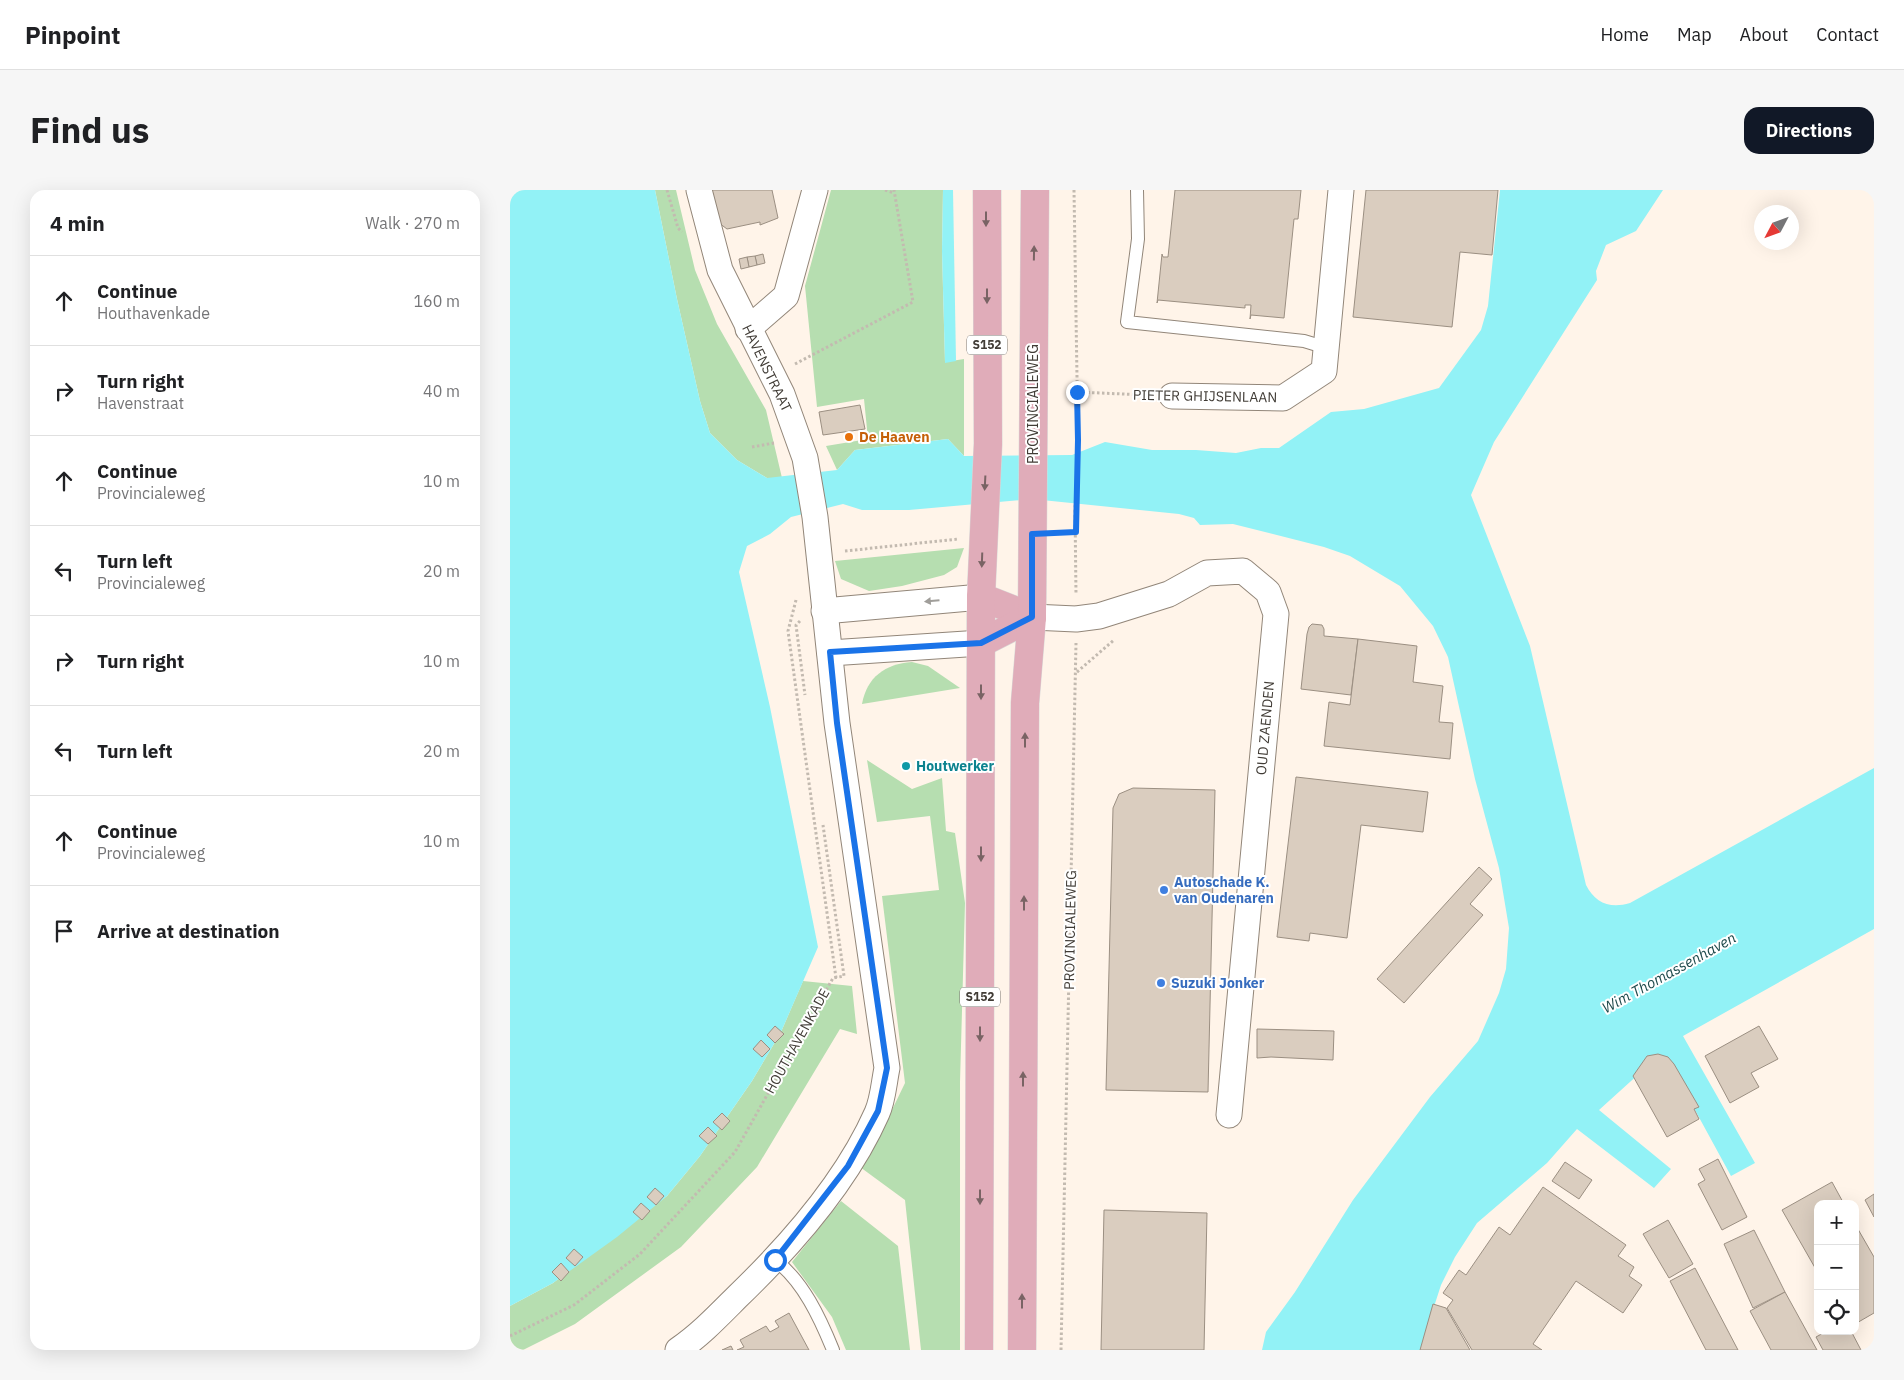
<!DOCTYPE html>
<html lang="en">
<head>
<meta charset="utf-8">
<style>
	:root { --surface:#fff; --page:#f6f6f6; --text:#202124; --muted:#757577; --line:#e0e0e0; --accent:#111827 }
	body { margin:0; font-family:"IBM Plex Sans",sans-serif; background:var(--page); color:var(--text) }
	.controls { position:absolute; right:15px; bottom:15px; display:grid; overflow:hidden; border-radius:10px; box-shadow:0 5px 20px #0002 }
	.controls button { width:45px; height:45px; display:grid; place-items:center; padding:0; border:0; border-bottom:1px solid var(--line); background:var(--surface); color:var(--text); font:25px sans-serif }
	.compass { position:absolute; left:1244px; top:15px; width:45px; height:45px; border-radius:50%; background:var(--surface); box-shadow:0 5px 20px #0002; rotate:229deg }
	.stop { position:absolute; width:15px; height:15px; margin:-11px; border:4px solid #1a73e8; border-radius:50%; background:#fff }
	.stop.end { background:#1a73e8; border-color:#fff; box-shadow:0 1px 5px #0008 }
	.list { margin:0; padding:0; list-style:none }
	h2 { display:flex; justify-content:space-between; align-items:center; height:65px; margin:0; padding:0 20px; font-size:21px }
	h2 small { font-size:16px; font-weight:400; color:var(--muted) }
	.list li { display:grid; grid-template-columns:32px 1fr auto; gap:15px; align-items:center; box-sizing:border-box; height:90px; padding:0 20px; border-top:1px solid var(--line) }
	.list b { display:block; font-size:19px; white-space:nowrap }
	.list p { margin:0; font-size:16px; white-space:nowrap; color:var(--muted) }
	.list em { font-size:16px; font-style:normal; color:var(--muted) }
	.icon { flex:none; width:28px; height:28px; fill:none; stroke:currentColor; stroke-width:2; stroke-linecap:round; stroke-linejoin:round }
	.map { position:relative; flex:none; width:1364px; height:1160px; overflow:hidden; border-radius:15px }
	header { display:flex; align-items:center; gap:30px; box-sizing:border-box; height:70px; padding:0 25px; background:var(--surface); border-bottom:1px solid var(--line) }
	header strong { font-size:24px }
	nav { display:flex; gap:28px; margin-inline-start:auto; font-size:18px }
	.intro { display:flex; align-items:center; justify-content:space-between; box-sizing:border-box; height:120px; padding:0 30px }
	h1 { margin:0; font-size:35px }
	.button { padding:12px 22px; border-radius:15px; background:var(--accent); color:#fff; font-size:18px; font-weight:700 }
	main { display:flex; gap:30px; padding:0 30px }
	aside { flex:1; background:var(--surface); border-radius:15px; box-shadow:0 5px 20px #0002 }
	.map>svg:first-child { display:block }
	.green { fill:#b6deb0 }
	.water { fill:#92f2f6 }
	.building { fill:#dacdbf; stroke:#9b8f82 }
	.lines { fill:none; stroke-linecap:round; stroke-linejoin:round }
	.service-casing { stroke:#928679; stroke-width:14 }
	.minor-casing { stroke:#928679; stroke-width:27 }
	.primary-casing { stroke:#d9d8d7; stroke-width:29 }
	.path { stroke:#c3bab0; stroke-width:3; stroke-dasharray:2.5 2.5; stroke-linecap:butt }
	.service { stroke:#fff; stroke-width:12 }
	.minor { stroke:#fff; stroke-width:25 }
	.primary { stroke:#e0acb9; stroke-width:28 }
	.oneway { fill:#796364 }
	.oneway2 { fill:#a09e9a }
	.route { stroke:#1a73e8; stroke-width:6 }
	.food-dot { fill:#e8710a; stroke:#fff; stroke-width:2 }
	.culture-dot { fill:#0f9aa8; stroke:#fff; stroke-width:2 }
	.shop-dot { fill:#3f7fe0; stroke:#fff; stroke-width:2 }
	.labels { text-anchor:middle; stroke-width:4; stroke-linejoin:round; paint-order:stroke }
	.shield { fill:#fff; stroke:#7a7672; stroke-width:1 }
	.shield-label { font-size:12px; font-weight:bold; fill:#413c36 }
	.street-label { font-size:14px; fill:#413c36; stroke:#fff }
	.food-label { font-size:14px; font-weight:bold; fill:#c56008; stroke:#fff; text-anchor:start }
	.culture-label { font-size:14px; font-weight:bold; fill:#0d838f; stroke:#fff; text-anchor:start }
	.shop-label { font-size:14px; font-weight:bold; fill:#366cbe; stroke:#fff; text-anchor:start }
	.water-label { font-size:15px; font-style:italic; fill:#1d494b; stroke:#fff }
</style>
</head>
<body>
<header>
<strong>Pinpoint</strong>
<nav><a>Home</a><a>Map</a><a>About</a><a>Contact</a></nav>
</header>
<div class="intro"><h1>Find us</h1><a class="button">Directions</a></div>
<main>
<aside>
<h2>4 min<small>Walk · 270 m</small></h2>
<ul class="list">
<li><svg class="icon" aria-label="ahead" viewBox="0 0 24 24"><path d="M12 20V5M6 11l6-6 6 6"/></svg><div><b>Continue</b><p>Houthavenkade</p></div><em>160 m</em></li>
<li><svg class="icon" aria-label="right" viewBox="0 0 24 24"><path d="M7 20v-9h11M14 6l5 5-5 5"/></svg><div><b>Turn right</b><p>Havenstraat</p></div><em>40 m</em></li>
<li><svg class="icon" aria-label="ahead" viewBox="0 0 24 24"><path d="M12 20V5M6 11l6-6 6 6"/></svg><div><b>Continue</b><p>Provincialeweg</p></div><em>10 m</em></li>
<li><svg class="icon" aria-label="left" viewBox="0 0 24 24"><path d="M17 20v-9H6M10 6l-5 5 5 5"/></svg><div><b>Turn left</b><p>Provincialeweg</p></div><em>20 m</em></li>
<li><svg class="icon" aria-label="right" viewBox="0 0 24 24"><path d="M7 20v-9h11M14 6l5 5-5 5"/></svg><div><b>Turn right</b></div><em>10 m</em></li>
<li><svg class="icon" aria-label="left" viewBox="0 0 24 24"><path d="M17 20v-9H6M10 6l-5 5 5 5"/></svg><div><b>Turn left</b></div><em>20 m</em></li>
<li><svg class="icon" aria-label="ahead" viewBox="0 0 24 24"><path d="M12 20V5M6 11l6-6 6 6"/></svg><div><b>Continue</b><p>Provincialeweg</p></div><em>10 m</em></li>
<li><svg class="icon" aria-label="arrive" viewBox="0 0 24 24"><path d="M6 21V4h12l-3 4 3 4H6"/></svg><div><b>Arrive at destination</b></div></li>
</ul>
</aside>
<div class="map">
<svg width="1364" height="1160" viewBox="0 0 1364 1160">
	<rect width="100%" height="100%" fill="#fff4e9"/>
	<!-- green -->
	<g class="green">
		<path d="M 145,0 L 166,0 L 185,80 L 207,134 L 256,220 L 272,288 L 257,288 L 227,270 L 200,243 L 190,211 L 167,109 Z"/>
		<path d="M 321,0 L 433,0 L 432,61 L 435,172 L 454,169 L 454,266 L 438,249 L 345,260 L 327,280 L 316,256 L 358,249 L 354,209 L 307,217 L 295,96 Z"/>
		<path d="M 454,358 L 447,377 L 434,385 L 392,396 L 359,401 L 331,389 L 325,371 Z"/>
		<path d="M 402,472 L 418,476 L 450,498 L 352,514 C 357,487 375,474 402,472 Z"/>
		<path d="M 357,570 L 402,599 L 432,588 L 436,641 L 445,643 L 455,713 L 450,892 L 450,1160 L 411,1160 L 395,1010 L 350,977 L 366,953 L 395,893 L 372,706 L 429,700 L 420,626 L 367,632 Z"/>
		<path d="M 293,791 L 342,796 L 347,844 L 330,839 L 247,977 L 171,1057 L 65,1134 L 13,1160 L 0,1160 L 0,1116 L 43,1093 L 157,1006 L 190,966 L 242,891 L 271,842 Z"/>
		<path d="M 331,1011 L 388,1056 L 400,1160 L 336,1160 L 322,1127 L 282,1072 Z"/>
	</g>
	<!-- water -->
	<g class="water">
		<path d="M 0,0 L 145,0 L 167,109 L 190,211 L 200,243 L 227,270 L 257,288 L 327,280 L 345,260 L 438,249 L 454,266 L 562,265 L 595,252 L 642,260 L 686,260 L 726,263 L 751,258 L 769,258 L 821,222 L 854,219 L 929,198 L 971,140 L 978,116 L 990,0 L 1153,0 L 1126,41 L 1096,55 L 1086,81 L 1087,90 L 984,252 L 961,305 L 1020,456 L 1076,695 C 1085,713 1100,719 1120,713 L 1364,578 L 1364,739 L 1173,846 L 1245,973 L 1221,986 L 1185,920 L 1131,882 L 1089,920 L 1161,979 L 1144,998 L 1067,939 L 1037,973 L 967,1033 L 945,1067 L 931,1095 L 910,1160 L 752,1160 L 756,1142 L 785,1102 L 843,1010 L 920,907 L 968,851 L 989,803 L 996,779 L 999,738 L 989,678 L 965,589 L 938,467 L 923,436 L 890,396 L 840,366 L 814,357 L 723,334 L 690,335 L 684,328 L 669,324 L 522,309 L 399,320 L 352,320 L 333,314 L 281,327 L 260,344 L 237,356 L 229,382 L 260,517 L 308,757 L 271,842 L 242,891 L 190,966 L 157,1006 L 107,1047 L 43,1093 L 0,1116 Z"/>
		<path d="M 433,0 L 443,0 L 446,171 L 435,173 L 432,61 Z"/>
	</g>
	<!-- building -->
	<g class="building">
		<path d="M 202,0 L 262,0 L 268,28 L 250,35 L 250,32 L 217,39 L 209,33 Z"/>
		<path d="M 665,0 L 791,0 L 788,29 L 784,29 L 774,128 L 741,125 L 740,129 L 741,115 L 735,115 L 735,118 L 648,110 L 647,113 L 652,64 L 653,67 L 658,67 Z"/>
		<path d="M 856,0 L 988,0 L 982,65 L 950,62 L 942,137 L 843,127 Z"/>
		<path d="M 253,64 L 255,73 L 247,75 L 245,66 Z"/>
		<path d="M 245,66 L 247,75 L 239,77 L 237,67 Z"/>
		<path d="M 237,67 L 239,77 L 231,79 L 229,69 Z"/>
		<path d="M 350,215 L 355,239 L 313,245 L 309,222 Z"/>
		<path d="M 802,434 L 812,435 L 814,439 L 814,446 L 848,449 L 841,505 L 791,499 L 797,444 L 799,437 Z"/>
		<path d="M 848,449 L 907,456 L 903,492 L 933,496 L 929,532 L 943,533 L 940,569 L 814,556 L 819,512 L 840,515 Z"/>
		<path d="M 786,587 L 918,602 L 913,642 L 851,635 L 837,748 L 800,743 L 799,751 L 767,747 Z"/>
		<path d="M 623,598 L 705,600 L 698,902 L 596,900 L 603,618 L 609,604 Z"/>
		<path d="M 969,677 L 982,689 L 960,714 L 973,725 L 894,813 L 867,789 Z"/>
		<path d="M 265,836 L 274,844 L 265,853 L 257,845 Z"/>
		<path d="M 1249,836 L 1268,869 L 1241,883 L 1249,897 L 1220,913 L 1195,866 Z"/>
		<path d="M 747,839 L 824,841 L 823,870 L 761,867 L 747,868 Z"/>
		<path d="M 251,850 L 260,859 L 252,867 L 243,859 Z"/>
		<path d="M 1148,864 L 1158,867 L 1164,874 L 1189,917 L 1184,919 L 1189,929 L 1157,947 L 1123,886 L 1137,866 Z"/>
		<path d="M 212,923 L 220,931 L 212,940 L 203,932 Z"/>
		<path d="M 198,937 L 207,946 L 198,954 L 189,946 Z"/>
		<path d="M 1208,969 L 1237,1027 L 1212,1040 L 1188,994 L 1195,990 L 1189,979 Z"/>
		<path d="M 1055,972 L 1082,990 L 1069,1009 L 1042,991 Z"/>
		<path d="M 1322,992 L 1334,1014 L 1308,1014 L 1308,1083 L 1272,1020 Z"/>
		<path d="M 1033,997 L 1116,1055 L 1108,1066 L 1124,1077 L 1119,1086 L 1132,1095 L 1113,1123 L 1066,1091 L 1023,1154 L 1032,1160 L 962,1160 L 937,1118 L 943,1110 L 933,1103 L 949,1080 L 956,1085 L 989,1037 L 1000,1045 Z"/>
		<path d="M 145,998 L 154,1006 L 146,1015 L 137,1007 Z"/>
		<path d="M 1364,1004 L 1364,1027 L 1355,1010 Z"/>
		<path d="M 131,1013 L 140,1021 L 132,1030 L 123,1022 Z"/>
		<path d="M 594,1020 L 697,1023 L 694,1160 L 591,1160 Z"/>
		<path d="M 1158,1030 L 1183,1074 L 1159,1088 L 1133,1044 Z"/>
		<path d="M 1345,1034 L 1364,1067 L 1364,1123 L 1345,1134 Z"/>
		<path d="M 1244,1040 L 1275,1102 L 1243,1118 L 1214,1054 Z"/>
		<path d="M 64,1059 L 73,1067 L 65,1076 L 56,1068 Z"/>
		<path d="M 51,1073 L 59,1082 L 51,1091 L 42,1082 Z"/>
		<path d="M 1185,1078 L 1228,1160 L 1196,1160 L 1160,1091 Z"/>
		<path d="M 1275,1102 L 1307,1160 L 1261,1160 L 1240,1121 Z"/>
		<path d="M 923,1114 L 936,1118 L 960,1160 L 910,1160 Z"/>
		<path d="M 279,1123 L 299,1160 L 227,1160 L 234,1157 L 230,1150 L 256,1136 L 260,1142 L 269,1137 L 265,1131 Z"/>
		<path d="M 1317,1141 L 1341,1141 L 1351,1160 L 1313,1160 L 1306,1147 Z"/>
		<path d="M 221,1156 L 223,1160 L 212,1160 Z"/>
	</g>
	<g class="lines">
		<!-- service casing -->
		<g class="service-casing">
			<g id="service">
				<path d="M 627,0 L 628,49 L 617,132 L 794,151 L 817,158"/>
				<path d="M 265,1070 C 293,1091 310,1128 323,1160"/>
			</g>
		</g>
		<!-- minor casing -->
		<g class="minor-casing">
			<g id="minor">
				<path d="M 238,139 L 276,106 L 305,0"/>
				<path d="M 662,206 L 773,208 L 814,181 L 831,0"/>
				<path d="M 314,421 L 471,407"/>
				<path d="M 522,427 L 566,429 L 589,426 L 659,404 L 697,383 L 733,381 L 758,402 L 766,424 L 719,925"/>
				<path d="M 320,463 L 471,453"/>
				<path d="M 168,1160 C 190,1145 208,1126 227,1107 C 281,1055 337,991 367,923 C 373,910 374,892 377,878 L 327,533 L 305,327 L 295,268 L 272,204 L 210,80 L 189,0"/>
			</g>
		</g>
		<!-- primary casing -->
		<g class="primary-casing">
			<g id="primary">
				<path d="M 471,407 L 522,427"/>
				<path d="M 471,453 L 522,427"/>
				<path d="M 469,1160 L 471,407 L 478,254 L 477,0"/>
				<path d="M 512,1160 L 515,513 L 522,427 L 525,0"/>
			</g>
		</g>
		<!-- path -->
		<g class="path">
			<path d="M 157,0 L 168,38 L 172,42"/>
			<path d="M 375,0 L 384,3"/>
			<path d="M 564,0 L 568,250 L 565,320 L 566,405"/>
			<path d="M 285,174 L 403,112 L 384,0"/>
			<path d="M 567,202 L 636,205"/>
			<path d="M 242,257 L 264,253"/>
			<path d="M 549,342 L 566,342"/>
			<path d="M 335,361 L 448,349"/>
			<path d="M 286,410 L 278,441 L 326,788"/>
			<path d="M 290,431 L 286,435 L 295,505"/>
			<path d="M 567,482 L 604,450"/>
			<path d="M 0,1146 L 64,1115 L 130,1064 L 225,962 L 323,788 L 334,786 L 313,635"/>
			<path d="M 551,1160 L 566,453"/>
		</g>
		<!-- service -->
		<use href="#service" class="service"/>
		<!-- minor -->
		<use href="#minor" class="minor"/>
		<!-- primary -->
		<use href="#primary" class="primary"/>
	</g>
	<!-- one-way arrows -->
	<defs><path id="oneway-solid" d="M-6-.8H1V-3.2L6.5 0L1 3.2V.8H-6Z" transform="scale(1.25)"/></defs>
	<g class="oneway">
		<use href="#oneway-solid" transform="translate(476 29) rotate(90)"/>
		<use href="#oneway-solid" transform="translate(524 63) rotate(-89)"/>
		<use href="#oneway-solid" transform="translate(477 106) rotate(90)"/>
		<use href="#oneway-solid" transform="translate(475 293) rotate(93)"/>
		<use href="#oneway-solid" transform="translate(472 370) rotate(92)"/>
		<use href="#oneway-solid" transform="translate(471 502) rotate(90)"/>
		<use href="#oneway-solid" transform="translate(515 550) rotate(-90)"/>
		<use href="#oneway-solid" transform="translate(471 664) rotate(90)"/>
		<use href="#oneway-solid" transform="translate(514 713) rotate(-90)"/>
		<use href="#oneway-solid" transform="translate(470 844) rotate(90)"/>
		<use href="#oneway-solid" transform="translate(513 889) rotate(-90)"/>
		<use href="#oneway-solid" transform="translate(470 1007) rotate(90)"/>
		<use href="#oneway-solid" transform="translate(512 1111) rotate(-90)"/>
	</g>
	<use class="oneway2" href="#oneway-solid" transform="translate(422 411) rotate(175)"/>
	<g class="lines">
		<!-- route -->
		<path class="route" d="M 265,1070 L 338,976 L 368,921 L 377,878 L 327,533 L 320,462 L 471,453 L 522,427 L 522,344 L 566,342 L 568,250 L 567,202"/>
	</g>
	<!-- markers -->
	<circle class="food-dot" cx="339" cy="247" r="5"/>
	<circle class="culture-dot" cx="396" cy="576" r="5"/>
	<g class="shop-dot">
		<circle cx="654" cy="700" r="5"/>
		<circle cx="651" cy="793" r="5"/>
	</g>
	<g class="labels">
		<!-- shield labels -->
		<g class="shield">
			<rect x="457" y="145.5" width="40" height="19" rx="4"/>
			<rect x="450" y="797.5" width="40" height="19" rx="4"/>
		</g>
		<g class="shield-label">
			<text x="477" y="159">S152</text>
			<text x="470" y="811">S152</text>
		</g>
		<!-- street labels -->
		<g class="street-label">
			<text transform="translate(257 178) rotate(64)" y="5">HAVENSTRAAT</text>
			<text transform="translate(695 206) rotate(1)" y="5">PIETER GHIJSENLAAN</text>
			<text transform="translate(523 214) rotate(-90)" y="5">PROVINCIALEWEG</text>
			<text transform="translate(755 538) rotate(-85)" y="5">OUD ZAENDEN</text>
			<text transform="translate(560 740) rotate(-89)" y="5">PROVINCIALEWEG</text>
			<text transform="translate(287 851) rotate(-61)" y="5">HOUTHAVENKADE</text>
		</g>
		<!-- food labels -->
		<g class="food-label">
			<text x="349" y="252">De Haaven</text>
		</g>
		<!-- culture labels -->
		<g class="culture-label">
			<text x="406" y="581">Houtwerker</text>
		</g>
		<!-- shop labels -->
		<g class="shop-label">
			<text x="664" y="697">Autoschade K.<tspan x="664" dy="16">van Oudenaren</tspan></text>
			<text x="661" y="798">Suzuki Jonker</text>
		</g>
		<!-- water labels -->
		<g class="water-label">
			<text transform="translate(1159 783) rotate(-29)" y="5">Wim Thomassenhaven</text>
		</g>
	</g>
</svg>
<div class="controls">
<button>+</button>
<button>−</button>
<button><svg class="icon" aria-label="locate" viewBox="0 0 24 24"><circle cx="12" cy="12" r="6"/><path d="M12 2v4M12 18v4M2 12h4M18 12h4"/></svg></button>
</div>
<svg class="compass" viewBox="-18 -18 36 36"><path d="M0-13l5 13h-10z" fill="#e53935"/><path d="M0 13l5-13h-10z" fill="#757577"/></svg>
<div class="stop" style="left:265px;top:1070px"></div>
<div class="stop end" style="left:567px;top:202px"></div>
</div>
</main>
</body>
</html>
